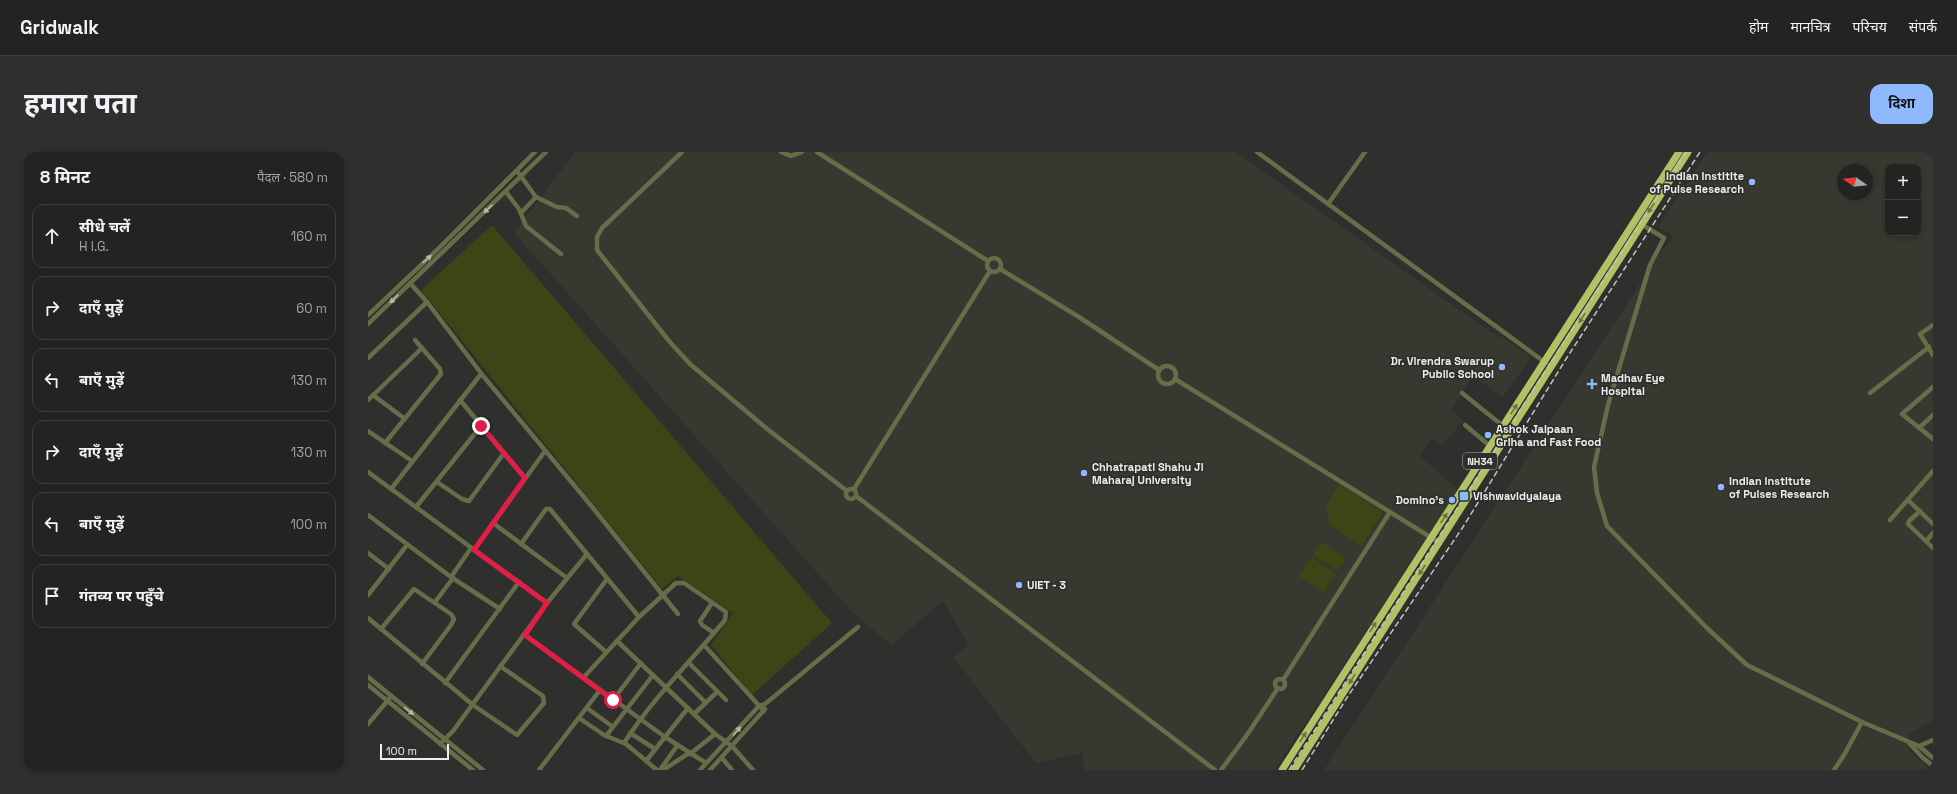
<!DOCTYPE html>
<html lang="hi">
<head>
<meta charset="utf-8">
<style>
	:root { --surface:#232322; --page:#2f2f2f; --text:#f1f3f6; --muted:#a3a4a5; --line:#404040; --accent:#8eb9fc }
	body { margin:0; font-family:"Space Grotesk","Noto Sans Devanagari",sans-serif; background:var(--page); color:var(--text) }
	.controls { position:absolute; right:12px; top:12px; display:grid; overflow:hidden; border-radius:8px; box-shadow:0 2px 6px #0003 }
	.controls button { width:36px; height:36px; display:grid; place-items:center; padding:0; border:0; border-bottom:1px solid var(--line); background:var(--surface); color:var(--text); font:20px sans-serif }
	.compass { position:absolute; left:1469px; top:12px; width:36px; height:36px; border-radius:50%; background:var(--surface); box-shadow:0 2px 6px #0003; rotate:285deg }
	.scale { position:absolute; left:12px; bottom:10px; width:69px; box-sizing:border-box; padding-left:4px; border:2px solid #edeeec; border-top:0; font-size:11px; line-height:14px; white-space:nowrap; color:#edeeec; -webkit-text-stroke:3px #2f2f2d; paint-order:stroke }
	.stop { position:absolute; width:12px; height:12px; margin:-9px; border:3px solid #e11d48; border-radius:50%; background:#fff }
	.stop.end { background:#e11d48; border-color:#fff; box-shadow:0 1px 4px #0008 }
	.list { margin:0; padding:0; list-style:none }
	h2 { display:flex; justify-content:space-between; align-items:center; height:52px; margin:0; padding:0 16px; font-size:17px }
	h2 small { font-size:13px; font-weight:400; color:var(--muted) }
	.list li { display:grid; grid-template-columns:26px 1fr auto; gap:12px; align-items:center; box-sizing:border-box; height:64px; margin:0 8px 8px; padding:0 8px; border:1px solid var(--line); border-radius:12px }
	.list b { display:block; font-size:15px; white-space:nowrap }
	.list p { margin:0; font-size:13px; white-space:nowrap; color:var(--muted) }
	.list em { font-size:13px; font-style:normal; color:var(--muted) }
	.icon { flex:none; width:22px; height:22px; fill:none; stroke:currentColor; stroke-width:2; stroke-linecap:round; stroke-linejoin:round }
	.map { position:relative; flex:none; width:1565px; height:618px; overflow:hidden; border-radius:12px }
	header { display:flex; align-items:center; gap:24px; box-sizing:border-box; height:56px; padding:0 20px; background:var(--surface); border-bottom:1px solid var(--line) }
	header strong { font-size:19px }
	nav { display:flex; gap:22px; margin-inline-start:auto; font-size:14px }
	.intro { display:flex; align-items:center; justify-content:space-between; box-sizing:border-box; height:96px; padding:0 24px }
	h1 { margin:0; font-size:28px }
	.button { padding:10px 18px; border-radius:12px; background:var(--accent); color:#111; font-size:14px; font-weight:700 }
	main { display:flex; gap:24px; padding:0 24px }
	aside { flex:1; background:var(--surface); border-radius:12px; box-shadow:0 2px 6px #0003 }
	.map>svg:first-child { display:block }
	.built { fill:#373930; fill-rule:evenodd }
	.green { fill:#3d4516 }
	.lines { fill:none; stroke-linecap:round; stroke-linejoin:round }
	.minor { stroke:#666d49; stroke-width:4.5 }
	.highway { stroke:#b1c265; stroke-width:7 }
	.rail { stroke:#c3c3c1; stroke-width:1.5; stroke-dasharray:6 3; stroke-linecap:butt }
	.oneway { fill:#6a7146 }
	.oneway2 { fill:#b7baab }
	.route { stroke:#e11d48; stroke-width:5 }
	.poi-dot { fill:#8eb9fc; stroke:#2f2f2d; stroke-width:1.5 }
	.labels { text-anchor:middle; stroke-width:3.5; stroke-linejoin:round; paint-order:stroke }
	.shield { fill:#2f2f2d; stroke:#b4b5b3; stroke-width:1 }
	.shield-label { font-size:10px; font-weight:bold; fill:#edeeec }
	.poi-label { font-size:11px; font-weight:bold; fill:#edeeec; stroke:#2f2f2d; text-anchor:start }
</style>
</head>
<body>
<header>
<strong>Gridwalk</strong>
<nav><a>होम</a><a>मानचित्र</a><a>परिचय</a><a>संपर्क</a></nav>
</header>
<div class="intro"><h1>हमारा पता</h1><a class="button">दिशा</a></div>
<main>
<aside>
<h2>8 मिनट<small>पैदल · 580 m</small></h2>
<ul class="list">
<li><svg class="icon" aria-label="ahead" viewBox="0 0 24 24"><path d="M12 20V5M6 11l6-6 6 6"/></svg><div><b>सीधे चलें</b><p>H I.G.</p></div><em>160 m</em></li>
<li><svg class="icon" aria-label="right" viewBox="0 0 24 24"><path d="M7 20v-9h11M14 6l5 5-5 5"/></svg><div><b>दाएँ मुड़ें</b></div><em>60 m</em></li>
<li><svg class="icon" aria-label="left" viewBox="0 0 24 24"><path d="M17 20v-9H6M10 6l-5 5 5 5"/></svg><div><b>बाएँ मुड़ें</b></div><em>130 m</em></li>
<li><svg class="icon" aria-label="right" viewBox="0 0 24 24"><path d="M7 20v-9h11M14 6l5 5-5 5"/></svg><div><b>दाएँ मुड़ें</b></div><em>130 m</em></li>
<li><svg class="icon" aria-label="left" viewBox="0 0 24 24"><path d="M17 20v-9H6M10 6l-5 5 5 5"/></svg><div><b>बाएँ मुड़ें</b></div><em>100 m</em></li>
<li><svg class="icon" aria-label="arrive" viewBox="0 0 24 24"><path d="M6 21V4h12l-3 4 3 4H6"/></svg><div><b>गंतव्य पर पहुँचे</b></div></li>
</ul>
</aside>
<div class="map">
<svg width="1565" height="618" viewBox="0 0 1565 618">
	<rect width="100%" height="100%" fill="#2f2f2d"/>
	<!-- built -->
	<g class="built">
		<path d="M 207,0 L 867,0 L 1130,185 L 1131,183 L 1163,205 L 1135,245 L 1105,224 L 1083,258 L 1095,269 L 1075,293 L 1063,286 L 1052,304 L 1091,339 L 906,618 L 717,618 L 714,601 L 668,611 L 585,505 L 601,493 L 575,449 L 523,493 L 486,462 L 146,81 Z"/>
		<path d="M 1339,0 L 1565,0 L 1565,569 L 1540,582 L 1540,597 L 1562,618 L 956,618 L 1292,101 L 1306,85 L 1290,75 ZM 1520,15 L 1550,15 L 1550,81 L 1520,81 ZM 1475,18 L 1499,18 L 1499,42 L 1475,42 Z"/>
	</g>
	<!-- green -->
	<g class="green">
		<path d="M 124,73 L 464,471 L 384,543 L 343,493 L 365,461 L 310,424 L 294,437 L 53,138 Z"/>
		<path d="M 971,332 L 1015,360 L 993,394 L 960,372 L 961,366 L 958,354 Z"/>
		<path d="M 953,390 L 978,406 L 970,419 L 945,403 Z"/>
		<path d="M 943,405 L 968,422 L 956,441 L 931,424 Z"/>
	</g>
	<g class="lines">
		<!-- minor -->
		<g class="minor">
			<path d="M 314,0 L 234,76 L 229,85 L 229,98 L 301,189 L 322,212 L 398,276 L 479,339"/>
			<path d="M 413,0 L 423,4 L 434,0"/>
			<path d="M 449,0 L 620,109"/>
			<path d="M 889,0 L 1178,211"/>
			<path d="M 149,19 L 168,45 L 189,55 L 198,56 L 209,64"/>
			<path d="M 138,40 L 151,57 L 158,74 L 193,102"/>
			<path d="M 960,52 L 997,0"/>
			<path d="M 153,61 L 168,45"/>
			<path d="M 1273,72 L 1296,86 L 1282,113 L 1240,253 L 1226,315 L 1229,341 L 1239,374 L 1340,477 L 1379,513 L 1494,570 L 1551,594 L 1565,606"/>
			<circle cx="626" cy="113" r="7"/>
			<path d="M 632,117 L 711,165 L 791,218"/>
			<path d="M 42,131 L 59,150"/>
			<path d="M 0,163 L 69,98 L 167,0"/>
			<path d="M 0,172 L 178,0"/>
			<path d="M 1565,173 L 1552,182 L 1565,203"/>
			<path d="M 0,206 L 59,150 L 116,225 L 225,356 L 310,462"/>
			<circle cx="799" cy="223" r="9"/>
			<path d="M 807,227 L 1072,391"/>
			<path d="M 1565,235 L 1534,262 L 1565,287"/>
			<path d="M 1094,241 L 1135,274"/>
			<path d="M 1502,241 L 1561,195"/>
			<path d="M 5,243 L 37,267"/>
			<path d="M 0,248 L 54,196"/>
			<path d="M 92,248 L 157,326"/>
			<path d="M 1097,273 L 1122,294"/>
			<path d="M 1551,276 L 1565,263"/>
			<path d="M 0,279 L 44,309"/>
			<path d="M 17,291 L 73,222 L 72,217 L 47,188"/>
			<path d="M 0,320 L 179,451"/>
			<path d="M 69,330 L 94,347 L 101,349 L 136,301"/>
			<circle cx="483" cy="342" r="5"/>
			<path d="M 23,337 L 113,222"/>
			<path d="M 486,337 L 622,119"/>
			<path d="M 488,344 L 847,618"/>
			<path d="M 1540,348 L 1565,372"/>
			<path d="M 48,355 L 113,274"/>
			<path d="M 1552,359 L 1541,369 L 1540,372 L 1565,396"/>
			<path d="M 0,363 L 83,425 L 132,457"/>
			<path d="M 1522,368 L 1565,319"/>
			<path d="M 125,371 L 199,426"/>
			<path d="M 1558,389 L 1565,381"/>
			<path d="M 153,392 L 178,357 L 182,357 L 271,465"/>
			<path d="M 106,398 L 177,299"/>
			<path d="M 0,401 L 21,417"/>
			<path d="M 83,425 L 103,396"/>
			<path d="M 0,443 L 39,393"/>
			<path d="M 67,450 L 85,426"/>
			<path d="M 344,451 L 332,469 L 334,473 L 346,481"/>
			<path d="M 0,466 L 105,553 L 149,583 L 176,551 L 175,544 L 132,514"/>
			<path d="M 13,477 L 46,437 L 83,462 L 86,467 L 83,473 L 54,512"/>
			<path d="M 157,483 L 297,585 L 338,611"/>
			<path d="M 249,489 L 347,582 L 364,594 L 385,618"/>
			<path d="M 336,493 L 396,559"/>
			<path d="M 238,500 L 206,472 L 239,427"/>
			<path d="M 321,511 L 358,548"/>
			<path d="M 309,522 L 338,551"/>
			<path d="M 0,525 L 115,618"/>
			<path d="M 215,526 L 271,465 L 308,431 L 316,431 L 358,460 L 357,468 C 323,509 285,546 256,591"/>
			<circle cx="912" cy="532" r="5"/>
			<path d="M 915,528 L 1022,360"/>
			<path d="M 77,531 L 151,430"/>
			<path d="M 0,533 L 105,618"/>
			<path d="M 245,548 L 273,511"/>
			<path d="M 219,556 L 245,575"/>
			<path d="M 326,562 L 349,540"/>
			<path d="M 211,566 L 236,583 L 258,592 L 289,618"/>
			<path d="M 0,572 L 21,547"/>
			<path d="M 262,581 L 287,597"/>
			<path d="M 238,584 L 285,523"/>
			<path d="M 72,592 L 85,579 L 179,451 L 219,402"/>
			<path d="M 1542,592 L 1555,606 L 1565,614"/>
			<path d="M 1551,594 L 1565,588"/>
			<path d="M 322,602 L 347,582"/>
			<path d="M 354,606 L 364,618"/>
			<path d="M 278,609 L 320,556"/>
			<path d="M 171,618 L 232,538"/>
			<path d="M 292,618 L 309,594"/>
			<path d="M 295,618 L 321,601"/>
			<path d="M 332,618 L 391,554 L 397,552 L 490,475"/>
			<path d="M 342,618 L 397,557"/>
			<path d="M 853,618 L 879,583 L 910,536"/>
			<path d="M 1466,618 L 1476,603 L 1494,570"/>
		</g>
		<!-- highway -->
		<g class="highway">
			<path d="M 914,618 L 1311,0"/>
			<path d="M 926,618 L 1320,0"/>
		</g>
		<!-- rail -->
		<g class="rail">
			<path d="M 921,618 L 1318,0"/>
			<path d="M 934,618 L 980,544 L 1095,375 L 1198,207 L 1332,0"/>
		</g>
	</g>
	<!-- one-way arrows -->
	<defs><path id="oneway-solid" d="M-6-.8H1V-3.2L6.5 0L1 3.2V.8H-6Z"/></defs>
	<g class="oneway">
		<use href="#oneway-solid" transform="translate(1283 56) rotate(123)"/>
		<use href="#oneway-solid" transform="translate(1214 166) rotate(122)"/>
		<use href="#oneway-solid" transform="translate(1146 257) rotate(-57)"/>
		<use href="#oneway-solid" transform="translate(1076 366) rotate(-57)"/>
		<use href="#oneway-solid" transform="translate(1054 418) rotate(123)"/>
		<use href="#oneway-solid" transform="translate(1005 475) rotate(-58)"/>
		<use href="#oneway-solid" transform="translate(984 527) rotate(123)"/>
		<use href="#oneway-solid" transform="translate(935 585) rotate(-57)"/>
	</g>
	<g class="oneway2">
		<use href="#oneway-solid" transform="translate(120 57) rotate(136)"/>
		<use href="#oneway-solid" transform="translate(59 107) rotate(-42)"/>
		<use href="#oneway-solid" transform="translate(26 147) rotate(136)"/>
		<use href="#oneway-solid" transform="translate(41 559) rotate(39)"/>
		<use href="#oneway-solid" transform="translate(369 579) rotate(-48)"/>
	</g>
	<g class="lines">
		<!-- route -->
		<path class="route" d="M 113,274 L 157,326 L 106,398 L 179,451 L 157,483 L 245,548"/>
	</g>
	<!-- markers -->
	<g class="poi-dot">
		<circle cx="1384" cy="30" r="4"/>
		<circle cx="1134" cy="215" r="4"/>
		<path d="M1222 226h4v4h4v4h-4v4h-4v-4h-4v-4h4z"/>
		<circle cx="1120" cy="283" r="4"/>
		<circle cx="716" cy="321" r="4"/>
		<circle cx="1353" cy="335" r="4"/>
		<rect x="1091" y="339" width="10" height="10" rx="2"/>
		<circle cx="1084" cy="348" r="4"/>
		<circle cx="651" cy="433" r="4"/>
	</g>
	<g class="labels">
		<!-- shield labels -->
		<rect class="shield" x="1095" y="301" width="34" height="16" rx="3"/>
		<g class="shield-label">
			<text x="1112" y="313">NH34</text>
		</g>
		<!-- poi labels -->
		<g class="poi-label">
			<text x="1376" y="28" text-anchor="end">Indian Institite<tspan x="1376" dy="13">of Pulse Research</tspan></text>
			<text x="1126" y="213" text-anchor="end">Dr. Virendra Swarup<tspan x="1126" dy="13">Public School</tspan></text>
			<text x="1233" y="230">Madhav Eye<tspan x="1233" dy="13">Hospital</tspan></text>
			<text x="1128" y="281">Ashok Jalpaan<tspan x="1128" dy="13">Griha and Fast Food</tspan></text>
			<text x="724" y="319">Chhatrapati Shahu Ji<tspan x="724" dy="13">Maharaj University</tspan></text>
			<text x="1361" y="333">Indian Institute<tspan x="1361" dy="13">of Pulses Research</tspan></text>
			<text x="1105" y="348">Vishwavidyalaya</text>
			<text x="1076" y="352" text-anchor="end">Domino's</text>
			<text x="659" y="437">UIET - 3</text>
		</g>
	</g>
</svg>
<div class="controls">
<button>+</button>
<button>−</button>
</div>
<svg class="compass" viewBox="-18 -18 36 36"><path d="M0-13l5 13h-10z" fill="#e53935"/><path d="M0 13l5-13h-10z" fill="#a3a4a5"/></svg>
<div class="scale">100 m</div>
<div class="stop" style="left:245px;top:548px"></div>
<div class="stop end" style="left:113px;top:274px"></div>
</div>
</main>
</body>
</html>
